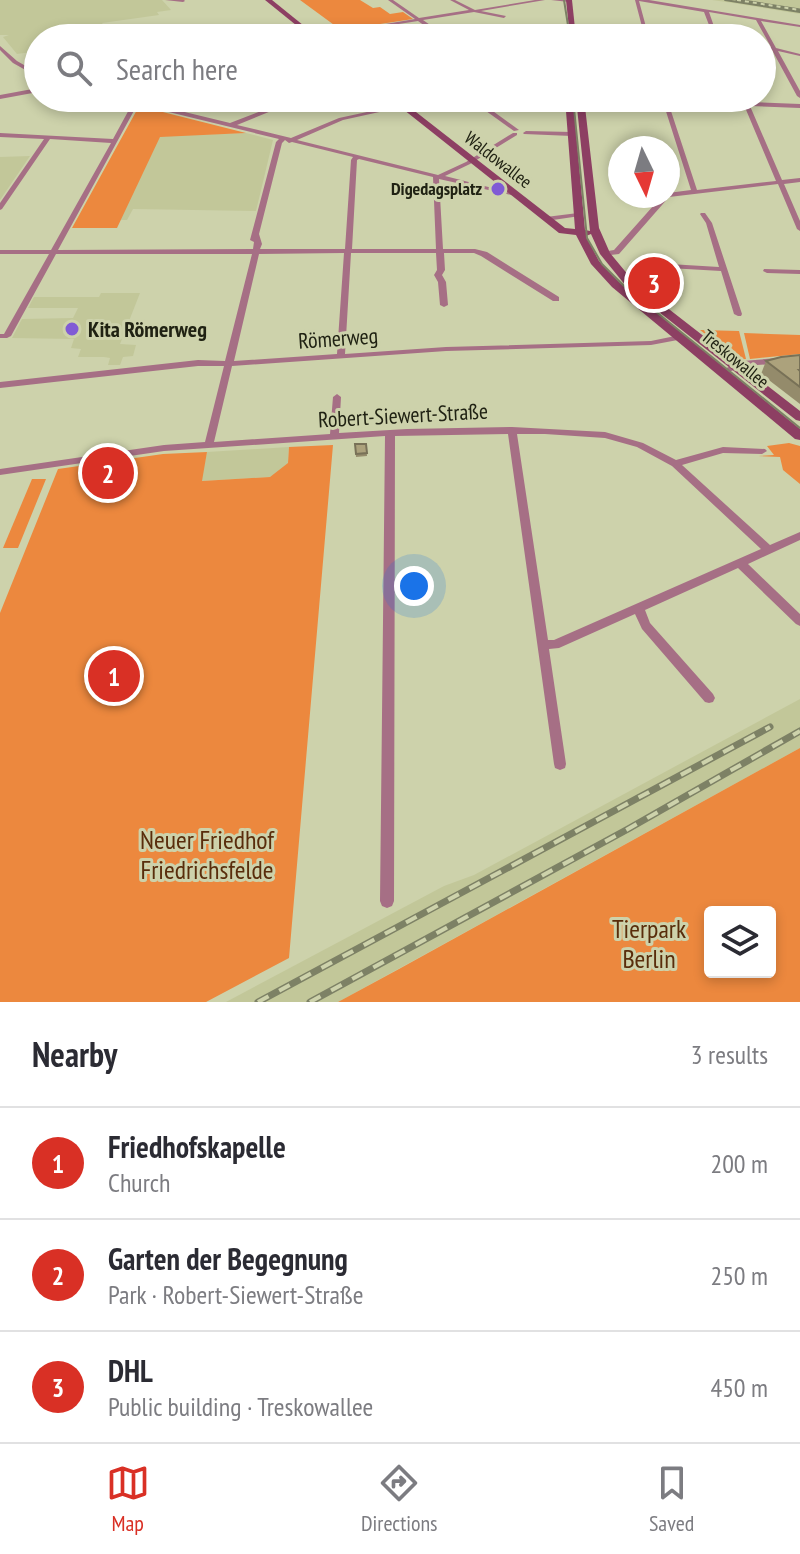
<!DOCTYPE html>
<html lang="en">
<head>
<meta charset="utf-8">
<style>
	:root { --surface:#fff; --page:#f7f7f7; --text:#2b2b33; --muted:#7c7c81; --line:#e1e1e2; --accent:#d93025 }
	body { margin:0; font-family:"PT Sans Narrow",sans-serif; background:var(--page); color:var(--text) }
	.controls { position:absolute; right:24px; bottom:24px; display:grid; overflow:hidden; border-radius:8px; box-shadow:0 4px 12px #0003 }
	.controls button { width:72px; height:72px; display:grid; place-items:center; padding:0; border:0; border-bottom:2px solid var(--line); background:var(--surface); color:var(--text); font:40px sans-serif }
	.compass { position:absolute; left:608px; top:136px; width:72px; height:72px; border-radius:50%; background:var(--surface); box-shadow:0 4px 12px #0003; rotate:175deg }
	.you { position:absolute; left:414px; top:586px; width:28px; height:28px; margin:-20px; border:6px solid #fff; border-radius:50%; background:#1a73e8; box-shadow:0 0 0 12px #1a73e833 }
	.badge { display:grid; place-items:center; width:52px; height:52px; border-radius:50%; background:var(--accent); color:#fff; font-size:26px; font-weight:700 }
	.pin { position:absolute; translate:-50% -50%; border:4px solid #fff; box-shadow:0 2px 8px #0006 }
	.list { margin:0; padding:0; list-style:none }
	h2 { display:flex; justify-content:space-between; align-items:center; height:104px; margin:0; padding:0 32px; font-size:34px }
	h2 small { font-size:26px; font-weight:400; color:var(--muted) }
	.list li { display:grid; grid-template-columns:52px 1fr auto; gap:24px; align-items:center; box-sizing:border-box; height:112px; padding:0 32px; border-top:2px solid var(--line) }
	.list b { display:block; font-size:30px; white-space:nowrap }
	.list p { margin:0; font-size:26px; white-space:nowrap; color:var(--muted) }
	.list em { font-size:26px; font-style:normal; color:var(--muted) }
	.icon { flex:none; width:44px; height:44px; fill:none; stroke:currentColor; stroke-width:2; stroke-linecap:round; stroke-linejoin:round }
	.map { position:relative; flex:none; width:800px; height:1002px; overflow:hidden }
	.search { position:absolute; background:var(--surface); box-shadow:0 4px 12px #0003; left:24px; right:24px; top:24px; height:88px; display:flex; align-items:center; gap:20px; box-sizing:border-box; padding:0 28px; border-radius:44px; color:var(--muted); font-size:30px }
	.sheet { height:440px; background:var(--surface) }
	nav { display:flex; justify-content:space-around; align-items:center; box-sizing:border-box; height:112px; border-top:2px solid var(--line); background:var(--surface); font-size:22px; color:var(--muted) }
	nav a { display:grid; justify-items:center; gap:4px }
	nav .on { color:var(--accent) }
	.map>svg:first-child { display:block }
	.built { fill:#c2c799 }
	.green { fill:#ec883e; fill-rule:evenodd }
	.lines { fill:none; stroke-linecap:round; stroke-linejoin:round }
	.street { fill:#a66f85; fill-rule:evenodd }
	.secondary { fill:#8d3f63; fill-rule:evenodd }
	.tram { stroke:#7d8165; stroke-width:2 }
	.rail-far1-casing { stroke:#7d8165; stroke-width:3 }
	.rail-casing { stroke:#7d8165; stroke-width:7 }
	.rail-far1 { stroke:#cdd2ab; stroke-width:2; stroke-dasharray:4; stroke-linecap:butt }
	.rail { stroke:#cdd2ab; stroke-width:4; stroke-dasharray:12; stroke-linecap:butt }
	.wall { fill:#948b6b }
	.shaded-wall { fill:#787157 }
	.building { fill:#aca27c; stroke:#787157; stroke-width:2 }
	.poi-dot { fill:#805bd5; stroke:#cdd2ab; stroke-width:3 }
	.labels { text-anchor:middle; stroke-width:6; stroke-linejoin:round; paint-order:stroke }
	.far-street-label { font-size:18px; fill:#202213; stroke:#cdd2ab }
	.far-poi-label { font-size:18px; font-weight:bold; fill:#202213; stroke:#cdd2ab; text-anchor:end }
	.poi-label { font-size:22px; font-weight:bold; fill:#202213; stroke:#cdd2ab; text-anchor:start }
	.street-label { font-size:22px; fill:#202213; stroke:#cdd2ab }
	.near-park-label { font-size:26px; fill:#592d0b; stroke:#cdd2ab }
</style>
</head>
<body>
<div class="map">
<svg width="800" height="1002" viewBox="0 0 800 1002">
	<rect width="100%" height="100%" fill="#cdd2ab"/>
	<!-- built -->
	<g class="built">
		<path d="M 0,0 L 162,0 L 171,10 L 157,12 L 159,15 L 102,23 L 109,33 L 72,38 L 38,38 L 38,51 L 17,54 L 3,37 L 9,35 L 0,35 Z"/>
		<path d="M 712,0 L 800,0 L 800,14 L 733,3 Z"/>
		<path d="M 246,133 L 273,140 L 256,211 L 133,209 L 127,220 L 120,220 L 160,136 Z"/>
		<path d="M 30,156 L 0,200 L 0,157 Z"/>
		<path d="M 101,293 L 140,293 L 120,344 L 136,345 L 133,356 L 123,357 L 120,365 L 108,365 L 110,358 L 104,357 L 78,357 L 81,349 L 71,348 L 74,339 L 12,338 L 22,319 L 73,318 L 78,308 L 28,308 L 34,297 L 99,297 Z"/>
		<path d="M 289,447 L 287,476 L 201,481 L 207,452 Z"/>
		<path d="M 800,699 L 800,748 L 338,1002 L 226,1002 L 444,886 L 474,875 Z"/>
	</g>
	<!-- green -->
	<g class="green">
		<path d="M 300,0 L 360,0 L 373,8 L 380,7 L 390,14 L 403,12 L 413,19 L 341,30 Z"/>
		<path d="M 143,107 L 246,133 L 160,137 L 117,228 L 72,228 L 138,108 Z"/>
		<path d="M 700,330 L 739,331 L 746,359 L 739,360 Z"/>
		<path d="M 744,333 L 800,335 L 800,354 L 750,359 Z"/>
		<path d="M 789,443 L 800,446 L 800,484 L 783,470 L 780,457 L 758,456 L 774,455 L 767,446 Z"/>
		<path d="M 333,445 L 289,958 L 206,1002 L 0,1002 L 0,613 L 58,469 L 163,454 L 207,452 L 202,481 L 270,477 L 288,463 L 289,447 Z"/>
		<path d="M 32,479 L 46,479 L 18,548 L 3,548 Z"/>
		<path d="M 800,748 L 800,1002 L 338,1002 L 399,969 ZM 770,912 L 770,972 L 710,972 L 710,912 Z"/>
	</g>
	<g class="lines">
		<!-- street -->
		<g class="street">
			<path d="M 165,0 L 184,0 L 185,1 L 183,2 Z"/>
			<path d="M 388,0 L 393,0 L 419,18 L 469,10 L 450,0 L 455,0 L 475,10 L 535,0 L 545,0 L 481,11 L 506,16 L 504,18 L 474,12 L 423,20 L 443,34 L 537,37 L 539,38 L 446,36 L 447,38 L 442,38 L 418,21 L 373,28 L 387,38 L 382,38 L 368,29 L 313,38 L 302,38 L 415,19 Z"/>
			<path d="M 551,0 L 570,0 L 571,1 L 569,2 Z"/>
			<path d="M 635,0 L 649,0 L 800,25 L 800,27 L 761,21 L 776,48 L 800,54 L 800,56 L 778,51 L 800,91 L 800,98 L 797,96 L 772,50 L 762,47 L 762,45 L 771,47 L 756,20 L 709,12 L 718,38 L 714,38 L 704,12 L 639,1 L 649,38 L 645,38 Z"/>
			<path d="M 0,46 L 17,61 L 38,73 L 38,77 L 13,63 L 0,50 Z"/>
			<path d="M 38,88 L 38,92 L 0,99 L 0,95 Z"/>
			<path d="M 117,98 L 127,98 L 230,123 L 295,98 L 303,98 L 237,125 L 291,138 L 339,118 L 432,98 L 443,98 L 343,120 L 297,140 L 438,175 L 466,162 L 513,133 L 517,133 L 517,135 L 470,164 L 445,176 L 520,195 L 520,197 L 439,179 L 443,249 L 475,249 L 487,252 L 559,297 L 559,301 L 553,301 L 481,256 L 474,253 L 444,253 L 445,270 L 442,275 L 446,282 L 448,305 L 444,307 L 440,305 L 438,282 L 434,275 L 437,270 L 436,253 L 351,253 L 345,354 L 446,347 L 651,341 L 680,335 L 683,335 L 683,339 L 651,345 L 446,351 L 232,366 L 214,442 L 330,434 L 333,397 L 337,394 L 341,397 L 339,433 L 407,429 L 512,427 L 605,432 L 643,443 L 676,460 L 723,447 L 765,449 L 767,451 L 762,454 L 723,453 L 682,465 L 770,545 L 800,532 L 800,540 L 748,564 L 800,614 L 800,626 L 796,624 L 738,568 L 645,610 L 650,623 L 713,694 L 715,698 L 713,702 L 709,703 L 705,702 L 642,629 L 635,614 L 559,648 L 549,649 L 566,764 L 565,768 L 560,770 L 555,768 L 554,764 L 508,434 L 395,436 L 394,901 L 392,906 L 387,908 L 382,906 L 380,901 L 385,436 L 164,451 L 0,475 L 0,469 L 164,445 L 205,442 L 224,366 L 198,366 L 0,388 L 0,382 L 198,360 L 225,361 L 252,254 L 56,254 L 11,336 L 7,338 L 0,338 L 0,334 L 4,334 L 49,254 L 0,254 L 0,250 L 51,250 L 111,143 L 50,139 L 2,209 L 0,210 L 0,203 L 44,139 L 0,137 L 0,133 L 113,139 L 131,106 L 135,103 ZM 140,105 L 279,139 L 276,142 L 250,240 L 254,242 L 253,249 L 58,250 L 136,107 ZM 285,140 L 289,143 L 292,142 L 353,157 L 351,160 L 345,249 L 260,249 L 262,244 L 259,234 L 282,143 ZM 359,159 L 433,177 L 436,249 L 352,249 L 357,160 ZM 344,253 L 337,354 L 234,361 L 259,254 ZM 517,434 L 545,434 L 605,438 L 637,447 L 672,466 L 761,549 L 554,640 L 548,640 Z"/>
			<path d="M 468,98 L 475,98 L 519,130 L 514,131 Z"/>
			<path d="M 596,98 L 667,98 L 743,102 L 742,98 L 746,98 L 748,102 L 800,104 L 800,108 L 750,106 L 782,180 L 800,178 L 800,182 L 784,184 L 800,221 L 800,231 L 797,229 L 778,184 L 669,197 L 619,254 L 602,256 L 602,252 L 614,250 L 662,196 L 668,196 L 668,193 L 691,190 L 663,102 L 599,100 ZM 668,102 L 744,105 L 776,181 L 697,190 Z"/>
			<path d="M 526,131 L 572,132 L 575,134 L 572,136 L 524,134 L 523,133 Z"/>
			<path d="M 578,213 L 580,214 L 580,216 L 546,221 L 543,219 L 546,217 Z"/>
			<path d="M 701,213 L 705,213 L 712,223 L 742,314 L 741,316 L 738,316 L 734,314 L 721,271 L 669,268 L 665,266 L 669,264 L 719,267 L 706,223 L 700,214 Z"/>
			<path d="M 764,269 L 800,270 L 800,274 L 767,273 L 763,271 Z"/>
			<path d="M 800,356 L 800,362 L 744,366 L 721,375 L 717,372 L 743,361 Z"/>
		</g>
		<!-- secondary -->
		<g class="secondary">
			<path d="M 265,0 L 272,0 L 319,38 L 312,38 Z"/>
			<path d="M 566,0 L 572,0 L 576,38 L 570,38 Z"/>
			<path d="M 389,98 L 398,98 L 565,228 L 575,229 L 565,98 L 573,98 L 585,230 L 590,231 L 576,98 L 584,98 L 599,228 L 610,253 L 634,282 L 800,411 L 800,421 L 796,420 L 626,286 L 600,254 L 591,234 L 586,236 L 599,261 L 620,283 L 800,429 L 800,440 L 795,439 L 612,287 L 591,264 L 576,235 L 559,233 Z"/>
		</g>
		<!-- tram -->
		<g class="tram">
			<path d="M 564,0 L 570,38"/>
			<path d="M 725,0 L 800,12"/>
			<path d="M 573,98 L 587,238 L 602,264 L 624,286 L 800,428"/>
		</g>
		<!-- rail-far1 casing -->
		<g class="rail-far1-casing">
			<path id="rail-far1" d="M 737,0 L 800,10"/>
		</g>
		<!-- rail casing -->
		<g class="rail-casing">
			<g id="rail">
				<path d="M 258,1002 L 770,727"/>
				<path d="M 310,1002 L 628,829 L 800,731"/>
			</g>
		</g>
		<!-- rail-far1 -->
		<use href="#rail-far1" class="rail-far1"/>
		<!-- rail -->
		<use href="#rail" class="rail"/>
	</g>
	<!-- wall -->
	<g class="wall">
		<path d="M 800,355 L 800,404 L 761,374 L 766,361 Z"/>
		<path d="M 355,444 L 366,444 L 367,456 L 356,457 Z"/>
		<path d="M 129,481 L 127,488 L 106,488 L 105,485 Z"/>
	</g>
	<!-- shaded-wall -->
	<path class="shaded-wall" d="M 121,661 L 124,668 L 119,684 L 109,688 L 106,681 Z"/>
	<!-- building -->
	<g class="building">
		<path d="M 800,355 L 800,370 L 799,370 L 800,371 L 800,387 L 766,361 L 781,357 Z"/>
		<path d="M 355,444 L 366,444 L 367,453 L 356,454 Z"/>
		<path d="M 107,478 L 128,478 L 126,485 L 105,485 Z"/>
		<path d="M 107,661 L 121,661 L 116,678 L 106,681 L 102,678 Z"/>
	</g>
	<!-- markers -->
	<g class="poi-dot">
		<circle cx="498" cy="189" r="8"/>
		<circle cx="72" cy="329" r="8"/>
	</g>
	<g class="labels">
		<!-- far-street labels -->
		<g class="far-street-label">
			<text transform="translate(498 160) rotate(38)" y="6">Waldowallee</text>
			<text transform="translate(735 359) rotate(39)" y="6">Treskowallee</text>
		</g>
		<!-- far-poi labels -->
		<g class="far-poi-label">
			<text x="482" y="195">Digedagsplatz</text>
		</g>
		<!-- poi labels -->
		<g class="poi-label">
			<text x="88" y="337">Kita Römerweg</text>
		</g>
		<!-- street labels -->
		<g class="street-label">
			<text transform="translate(338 338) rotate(-4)" y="8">Römerweg</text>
			<text transform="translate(403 415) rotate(-3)" y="8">Robert-Siewert-Straße</text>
		</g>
		<!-- near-park labels -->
		<g class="near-park-label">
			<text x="207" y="849">Neuer Friedhof<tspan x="207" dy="30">Friedrichsfelde</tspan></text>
			<text x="649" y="938">Tierpark<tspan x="649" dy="30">Berlin</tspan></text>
		</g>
	</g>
</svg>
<div class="controls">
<button><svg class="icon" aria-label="layers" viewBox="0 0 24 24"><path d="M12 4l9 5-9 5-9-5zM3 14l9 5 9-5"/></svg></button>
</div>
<svg class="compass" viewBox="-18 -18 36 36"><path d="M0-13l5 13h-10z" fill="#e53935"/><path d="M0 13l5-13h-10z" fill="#7c7c81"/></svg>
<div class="you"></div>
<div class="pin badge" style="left:114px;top:676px">1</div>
<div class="pin badge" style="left:108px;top:473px">2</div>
<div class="pin badge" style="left:654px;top:283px">3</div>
<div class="search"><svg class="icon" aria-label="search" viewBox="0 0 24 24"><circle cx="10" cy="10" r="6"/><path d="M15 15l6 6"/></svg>Search here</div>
</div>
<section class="sheet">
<h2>Nearby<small>3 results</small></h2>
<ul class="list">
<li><span class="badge">1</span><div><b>Friedhofskapelle</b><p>Church</p></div><em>200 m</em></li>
<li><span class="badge">2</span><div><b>Garten der Begegnung</b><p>Park · Robert-Siewert-Straße</p></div><em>250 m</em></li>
<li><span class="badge">3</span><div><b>DHL</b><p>Public building · Treskowallee</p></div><em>450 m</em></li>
</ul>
</section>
<nav>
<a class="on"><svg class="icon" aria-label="map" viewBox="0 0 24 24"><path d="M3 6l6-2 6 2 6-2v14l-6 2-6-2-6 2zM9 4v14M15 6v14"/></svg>Map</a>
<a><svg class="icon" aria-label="directions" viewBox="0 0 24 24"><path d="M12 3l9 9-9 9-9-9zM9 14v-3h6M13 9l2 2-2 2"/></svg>Directions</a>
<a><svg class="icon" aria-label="saved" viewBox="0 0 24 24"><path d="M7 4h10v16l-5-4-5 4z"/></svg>Saved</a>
</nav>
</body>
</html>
